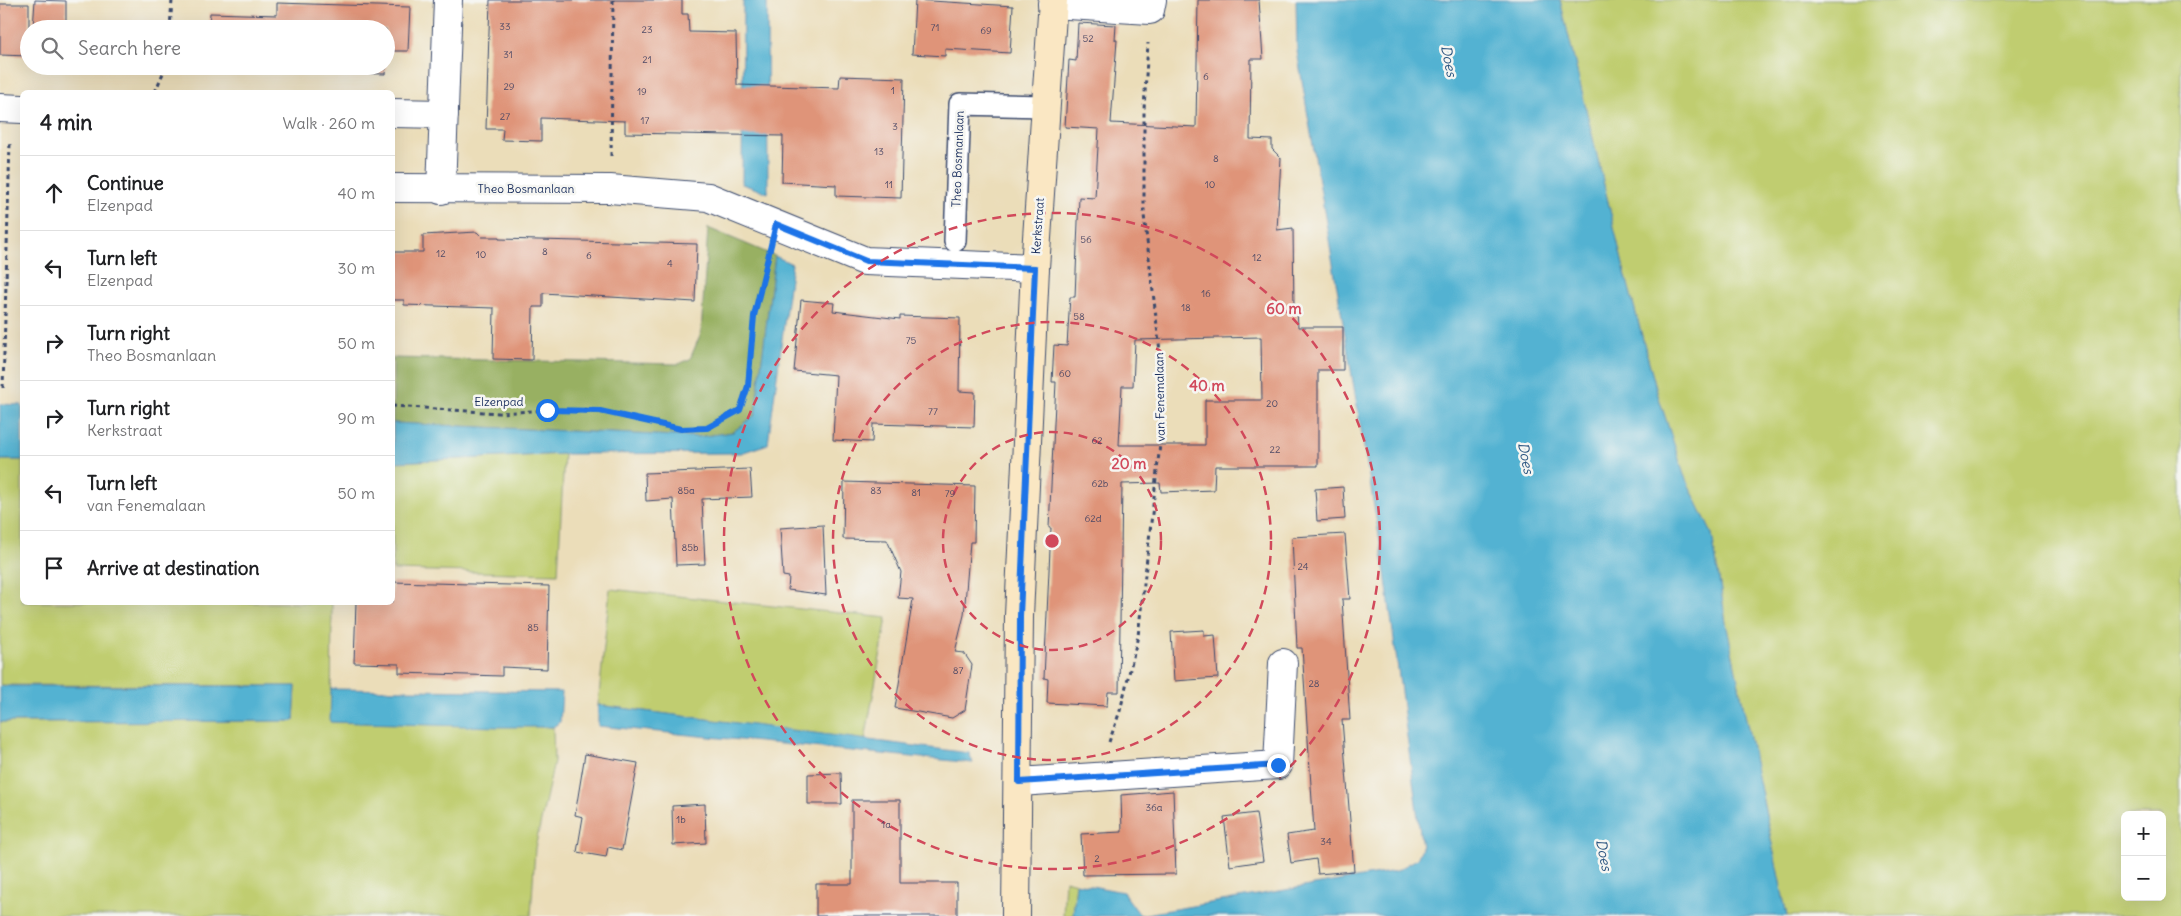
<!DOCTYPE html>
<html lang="en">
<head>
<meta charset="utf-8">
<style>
	:root { --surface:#fff; --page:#f6f6f6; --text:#202124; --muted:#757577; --line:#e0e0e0 }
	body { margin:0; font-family:Delius,sans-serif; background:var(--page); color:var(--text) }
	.controls { position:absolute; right:15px; bottom:15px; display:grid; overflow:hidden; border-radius:8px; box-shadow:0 5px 20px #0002 }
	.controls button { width:45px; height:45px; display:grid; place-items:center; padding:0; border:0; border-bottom:1px solid var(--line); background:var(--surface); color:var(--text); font:25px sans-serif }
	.stop { position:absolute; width:15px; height:15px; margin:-11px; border:4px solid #1a73e8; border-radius:50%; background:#fff }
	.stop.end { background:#1a73e8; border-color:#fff; box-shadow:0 1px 5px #0008 }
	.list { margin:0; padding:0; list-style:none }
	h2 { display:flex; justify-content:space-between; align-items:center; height:65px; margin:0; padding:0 20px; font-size:21px }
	h2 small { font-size:16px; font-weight:400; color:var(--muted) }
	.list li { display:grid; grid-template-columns:32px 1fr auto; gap:15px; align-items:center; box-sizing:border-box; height:75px; padding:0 20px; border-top:1px solid var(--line) }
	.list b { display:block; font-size:19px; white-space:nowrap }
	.list p { margin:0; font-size:16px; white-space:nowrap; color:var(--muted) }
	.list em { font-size:16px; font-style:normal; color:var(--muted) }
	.icon { flex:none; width:28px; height:28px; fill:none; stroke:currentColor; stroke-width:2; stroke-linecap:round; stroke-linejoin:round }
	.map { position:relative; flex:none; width:2181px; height:916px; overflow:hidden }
	.search { position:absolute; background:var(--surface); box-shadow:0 5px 20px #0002; left:20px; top:20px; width:375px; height:55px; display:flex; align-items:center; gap:12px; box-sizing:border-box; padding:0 18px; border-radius:28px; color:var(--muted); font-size:19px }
	.panel { position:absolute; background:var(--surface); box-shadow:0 5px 20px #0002; left:20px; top:90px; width:375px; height:515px; border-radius:8px }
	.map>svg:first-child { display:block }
	.green { fill:#c0cd6f; stroke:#6e7e66; fill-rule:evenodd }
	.forest { fill:#98b062; stroke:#5a7060 }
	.water { fill:#53b2d2; stroke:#377098 }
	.building { fill:#df9479; fill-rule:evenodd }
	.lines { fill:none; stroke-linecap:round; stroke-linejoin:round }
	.lane-casing { stroke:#3a496c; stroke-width:24 }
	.street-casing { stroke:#3a496c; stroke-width:30 }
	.secondary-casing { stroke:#3a496c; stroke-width:30 }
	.path { stroke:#3a496c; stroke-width:3; stroke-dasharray:4 4; stroke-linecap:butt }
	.lane { stroke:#fff; stroke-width:21 }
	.street { stroke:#fff; stroke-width:28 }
	.secondary { stroke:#fae7c3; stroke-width:28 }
	.route { stroke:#1a73e8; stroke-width:6 }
	.ring { fill:none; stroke:#d1495b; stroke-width:2.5; stroke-dasharray:9 6 }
	.labels { text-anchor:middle; stroke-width:5; stroke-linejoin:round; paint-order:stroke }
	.number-label { font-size:10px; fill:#4c4865 }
	.street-label { font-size:12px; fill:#1b2f5e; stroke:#f6f6f2 }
	.water-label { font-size:14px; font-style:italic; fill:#2c5681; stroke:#f6f6f2 }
	.centre { fill:#d1495b; stroke:#f6f6f2; stroke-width:2.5 }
	.ring-label { font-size:15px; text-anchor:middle; font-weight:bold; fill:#d1495b; stroke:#f6f6f2; stroke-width:5; stroke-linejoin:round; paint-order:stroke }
</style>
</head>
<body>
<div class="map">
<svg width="2181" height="916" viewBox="0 0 2181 916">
	<rect width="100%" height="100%" fill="#f6f6f2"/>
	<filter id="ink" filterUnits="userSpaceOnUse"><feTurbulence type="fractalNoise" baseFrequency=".02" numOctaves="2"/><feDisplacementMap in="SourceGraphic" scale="10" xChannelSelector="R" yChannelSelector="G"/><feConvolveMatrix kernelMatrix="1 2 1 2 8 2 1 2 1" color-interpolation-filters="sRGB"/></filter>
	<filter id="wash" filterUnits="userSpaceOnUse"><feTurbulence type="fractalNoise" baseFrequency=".0096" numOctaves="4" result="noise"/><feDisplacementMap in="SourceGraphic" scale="20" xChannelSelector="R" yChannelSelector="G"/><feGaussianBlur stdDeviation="1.12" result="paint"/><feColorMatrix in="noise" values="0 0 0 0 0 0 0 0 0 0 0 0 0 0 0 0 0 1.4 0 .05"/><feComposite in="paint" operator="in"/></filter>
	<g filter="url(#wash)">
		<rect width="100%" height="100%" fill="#ebddb9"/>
		<!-- green -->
		<g class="green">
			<path d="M 1560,0 L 2181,0 L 2181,916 L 1787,916 L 1726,623 L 1712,534 L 1684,475 L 1657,392 L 1624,269 ZM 2125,815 L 2162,815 L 2162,897 L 2125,897 Z"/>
			<path d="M 564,454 L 558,574 L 393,570 L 392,462 Z"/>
			<path d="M 0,460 L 22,460 L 22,602 L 332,603 L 331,722 L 553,727 L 554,762 L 535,848 L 531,916 L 0,916 L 0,722 L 294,721 L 296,686 L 0,685 Z"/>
			<path d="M 610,589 L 887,618 L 865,740 L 598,705 Z"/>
			<path d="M 1065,880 L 1076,883 L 1073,916 L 1063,916 Z"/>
		</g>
		<!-- forest -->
		<path class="forest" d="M 708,228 L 775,256 L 755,415 L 733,432 L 698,437 L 393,423 L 393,358 L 679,364 L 690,359 L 701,333 Z"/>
		<!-- water -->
		<g class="water">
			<path d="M 743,0 L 767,0 L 768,193 L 742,184 Z"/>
			<path d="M 1296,0 L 1560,0 L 1624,269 L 1657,392 L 1684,475 L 1712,534 L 1726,623 L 1787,916 L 1073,916 L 1076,883 L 1123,892 L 1140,915 L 1396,871 L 1417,859 L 1422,848 L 1384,565 L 1297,51 Z"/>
			<path d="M 775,256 L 792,264 L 768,444 L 741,453 L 564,454 L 393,462 L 393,423 L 698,437 L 733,432 L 755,415 Z"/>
			<path d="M 0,404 L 22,405 L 22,460 L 0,460 Z"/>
			<path d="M 0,686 L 296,686 L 294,721 L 0,722 Z"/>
			<path d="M 331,689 L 562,692 L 560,722 L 553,727 L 498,727 L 330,722 Z"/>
			<path d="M 598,705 L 969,753 L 973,763 L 598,726 Z"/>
		</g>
		<g id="blocks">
			<!-- building -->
			<g class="building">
				<path d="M 35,0 L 66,1 L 66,29 L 33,29 Z"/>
				<path d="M 490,0 L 682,0 L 682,14 L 688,14 L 689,32 L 736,33 L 737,85 L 839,88 L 840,76 L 904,78 L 901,198 L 836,196 L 836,185 L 782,182 L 783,136 L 625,133 L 625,121 L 541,118 L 541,141 L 502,140 L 503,129 L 486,129 Z"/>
				<path d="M 915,0 L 1013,6 L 1010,53 L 945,49 L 945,56 L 912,54 Z"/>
				<path d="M 1198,0 L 1259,0 L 1263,59 L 1251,59 L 1250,139 L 1272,140 L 1272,149 L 1281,158 L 1277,230 L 1293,228 L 1294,310 L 1297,310 L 1298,327 L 1343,327 L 1343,370 L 1318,370 L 1318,466 L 1215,466 L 1214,490 L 1161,492 L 1160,483 L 1122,484 L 1119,692 L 1108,692 L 1107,706 L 1047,703 L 1048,679 L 1044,678 L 1051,528 L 1049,528 L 1056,382 L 1052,382 L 1054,345 L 1067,346 L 1070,297 L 1075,297 L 1079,197 L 1095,198 L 1099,129 L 1065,127 L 1069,60 L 1076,61 L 1078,23 L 1116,25 L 1115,40 L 1117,40 L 1111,123 L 1196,127 ZM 1261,337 L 1262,400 L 1205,400 L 1205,445 L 1119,445 L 1122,386 L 1133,386 L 1135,340 Z"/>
				<path d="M 277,3 L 410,7 L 408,51 L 386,51 L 386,29 L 209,29 L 210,13 L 277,15 Z"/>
				<path d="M 0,4 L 29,4 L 29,56 L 0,55 Z"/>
				<path d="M 208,66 L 386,66 L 385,74 L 208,69 Z"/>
				<path d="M 477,232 L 482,237 L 499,237 L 499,239 L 697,244 L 695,302 L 543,293 L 543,307 L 533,307 L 532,360 L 493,359 L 494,308 L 404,305 L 404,300 L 392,300 L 392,252 L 423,252 L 423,235 Z"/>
				<path d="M 801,300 L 834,303 L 833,311 L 900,319 L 900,316 L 960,318 L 959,391 L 975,392 L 974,427 L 873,424 L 872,442 L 833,440 L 836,375 L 794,371 Z"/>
				<path d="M 750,469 L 752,497 L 702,499 L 705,564 L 676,565 L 673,499 L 646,501 L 645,473 Z"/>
				<path d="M 844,482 L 975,486 L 974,542 L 970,542 L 964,615 L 955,652 L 964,653 L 972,665 L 965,710 L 952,718 L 895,708 L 913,599 L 898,598 L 901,572 L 887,540 L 843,539 Z"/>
				<path d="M 1343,487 L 1345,519 L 1317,521 L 1315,489 Z"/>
				<path d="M 823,525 L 826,595 L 788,590 L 789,577 L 783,576 L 780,528 Z"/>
				<path d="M 1345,534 L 1350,599 L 1342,599 L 1350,720 L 1342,720 L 1354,871 L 1318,874 L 1316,859 L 1291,863 L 1287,835 L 1314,831 L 1302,648 L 1297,648 L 1292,537 Z"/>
				<path d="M 392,582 L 549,586 L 547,669 L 502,667 L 502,676 L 399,673 L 399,664 L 354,663 L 356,602 L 392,602 Z"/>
				<path d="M 1204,630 L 1204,636 L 1215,635 L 1218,678 L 1174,681 L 1171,632 Z"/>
				<path d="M 585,754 L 638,763 L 622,850 L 608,847 L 606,857 L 577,852 L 583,817 L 575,815 Z"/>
				<path d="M 841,773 L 842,804 L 808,804 L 808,774 Z"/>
				<path d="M 1173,791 L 1176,874 L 1083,875 L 1081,834 L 1122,832 L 1121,795 Z"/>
				<path d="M 852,800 L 900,800 L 900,883 L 957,883 L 957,916 L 816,916 L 816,884 L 852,884 Z"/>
				<path d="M 705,804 L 706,843 L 673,845 L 672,806 Z"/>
				<path d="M 1256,813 L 1263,861 L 1230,866 L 1224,817 Z"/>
			</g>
		</g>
	</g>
	<g filter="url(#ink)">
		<use href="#blocks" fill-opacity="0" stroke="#3a496c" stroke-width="1"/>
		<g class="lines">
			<!-- lane casing -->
			<g class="lane-casing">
				<path id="lane" d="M 955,241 L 960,104 L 1046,106"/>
			</g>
			<!-- street casing -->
			<g class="street-casing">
				<g id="street">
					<path d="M 1052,4 L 1150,10 L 1152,0"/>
					<path d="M 0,108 L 22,109"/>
					<path d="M 392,113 L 444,114"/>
					<path d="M 392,188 L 610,189 L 708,197 L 865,261 L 1035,268"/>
					<path d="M 441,190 L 448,0"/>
					<path d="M 1019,782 L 1278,765 L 1283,663"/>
				</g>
			</g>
			<!-- secondary casing -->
			<g class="secondary-casing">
				<path id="secondary" d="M 1016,916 L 1019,616 L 1035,268 L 1053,0"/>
			</g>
			<!-- path -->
			<g class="path">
				<path d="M 170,29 L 172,0"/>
				<path d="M 155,92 L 166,66"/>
				<path d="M 611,156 L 613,0"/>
				<path d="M 3,388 L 10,142"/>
				<path d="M 392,406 L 498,413 L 547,410 L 600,411 L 681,429 L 707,428 L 739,410 L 748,386 L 754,317 L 768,258"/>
				<path d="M 1109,742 L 1120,711 L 1138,636 L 1162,427 L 1161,360 L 1144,215 L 1144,109 L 1148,43"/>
			</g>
			<!-- lane -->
			<use href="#lane" class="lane"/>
			<!-- street -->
			<use href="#street" class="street"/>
			<!-- secondary -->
			<use href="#secondary" class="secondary"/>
		</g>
	</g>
	<g class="lines" filter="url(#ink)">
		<!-- route -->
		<path class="route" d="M 547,410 L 600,411 L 681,429 L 707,428 L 740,410 L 748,386 L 754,316 L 776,224 L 866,261 L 1035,268 L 1020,616 L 1019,782 L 1278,765"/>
	</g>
	<!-- distance rings -->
	<g class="ring">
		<circle cx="1052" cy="541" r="109"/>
		<circle cx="1052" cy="541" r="219"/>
		<circle cx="1052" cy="541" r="328"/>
	</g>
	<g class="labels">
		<!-- number labels -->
		<g class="number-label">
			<text x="505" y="30">33</text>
			<text x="935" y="31">71</text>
			<text x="647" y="33">23</text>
			<text x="986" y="34">69</text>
			<text x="1088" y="42">52</text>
			<text x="508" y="58">31</text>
			<text x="647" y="63">21</text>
			<text x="1206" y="80">6</text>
			<text x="509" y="90">29</text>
			<text x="893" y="94">1</text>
			<text x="642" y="95">19</text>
			<text x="505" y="120">27</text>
			<text x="645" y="124">17</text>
			<text x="895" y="130">3</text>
			<text x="879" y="155">13</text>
			<text x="1216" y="162">8</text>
			<text x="889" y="188">11</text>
			<text x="1210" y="188">10</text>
			<text x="1086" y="243">56</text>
			<text x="545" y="255">8</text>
			<text x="441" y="257">12</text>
			<text x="481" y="258">10</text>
			<text x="589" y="259">6</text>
			<text x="1257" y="261">12</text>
			<text x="670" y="267">4</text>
			<text x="1206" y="297">16</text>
			<text x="1186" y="311">18</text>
			<text x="1079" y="320">58</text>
			<text x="911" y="344">75</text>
			<text x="1065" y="377">60</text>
			<text x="1272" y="407">20</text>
			<text x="933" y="415">77</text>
			<text x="1097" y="444">62</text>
			<text x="1275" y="453">22</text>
			<text x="1100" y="487">62b</text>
			<text x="686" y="494">85a</text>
			<text x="876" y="494">83</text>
			<text x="916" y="496">81</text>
			<text x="950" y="497">79</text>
			<text x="1093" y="522">62d</text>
			<text x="690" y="551">85b</text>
			<text x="1303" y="570">24</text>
			<text x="533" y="631">85</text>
			<text x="958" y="674">87</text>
			<text x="1314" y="687">28</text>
			<text x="1154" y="811">36a</text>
			<text x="681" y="823">1b</text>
			<text x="886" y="828">1a</text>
			<text x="1326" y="845">34</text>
			<text x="1097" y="862">2</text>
		</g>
		<!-- street labels -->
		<g class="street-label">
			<text transform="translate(958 159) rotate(-88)" y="4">Theo Bosmanlaan</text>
			<text x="526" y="193">Theo Bosmanlaan</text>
			<text transform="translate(1038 226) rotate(-86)" y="4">Kerkstraat</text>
			<text transform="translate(1160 397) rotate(-91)" y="4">van Fenemalaan</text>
			<text x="499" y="406">Elzenpad</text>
		</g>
		<!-- water labels -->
		<g class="water-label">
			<text transform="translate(1449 61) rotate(79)" y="5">Does</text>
			<text transform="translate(1526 458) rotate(79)" y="5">Does</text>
			<text transform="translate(1604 855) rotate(79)" y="5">Does</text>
		</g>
	</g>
	<circle cx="1052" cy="541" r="8" class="centre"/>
	<g class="ring-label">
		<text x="1284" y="314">60 m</text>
		<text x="1207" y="391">40 m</text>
		<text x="1129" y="469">20 m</text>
	</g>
</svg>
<div class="controls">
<button>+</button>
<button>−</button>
</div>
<div class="stop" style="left:547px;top:410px"></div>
<div class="stop end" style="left:1278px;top:765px"></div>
<div class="search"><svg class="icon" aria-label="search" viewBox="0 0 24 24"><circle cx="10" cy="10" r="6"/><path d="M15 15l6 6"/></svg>Search here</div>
<section class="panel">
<h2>4 min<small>Walk · 260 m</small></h2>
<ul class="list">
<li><svg class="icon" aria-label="ahead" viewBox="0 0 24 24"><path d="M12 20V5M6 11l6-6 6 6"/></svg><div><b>Continue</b><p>Elzenpad</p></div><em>40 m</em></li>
<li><svg class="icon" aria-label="left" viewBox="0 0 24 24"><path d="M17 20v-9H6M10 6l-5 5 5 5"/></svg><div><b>Turn left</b><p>Elzenpad</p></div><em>30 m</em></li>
<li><svg class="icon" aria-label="right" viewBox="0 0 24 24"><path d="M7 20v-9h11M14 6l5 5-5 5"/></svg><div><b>Turn right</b><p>Theo Bosmanlaan</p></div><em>50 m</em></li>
<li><svg class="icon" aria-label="right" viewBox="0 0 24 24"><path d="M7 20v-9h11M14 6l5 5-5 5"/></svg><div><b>Turn right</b><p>Kerkstraat</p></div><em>90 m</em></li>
<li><svg class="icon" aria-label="left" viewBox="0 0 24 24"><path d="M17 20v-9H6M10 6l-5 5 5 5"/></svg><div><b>Turn left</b><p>van Fenemalaan</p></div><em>50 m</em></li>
<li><svg class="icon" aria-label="arrive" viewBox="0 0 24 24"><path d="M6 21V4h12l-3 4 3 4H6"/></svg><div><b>Arrive at destination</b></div></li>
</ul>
</section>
</div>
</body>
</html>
